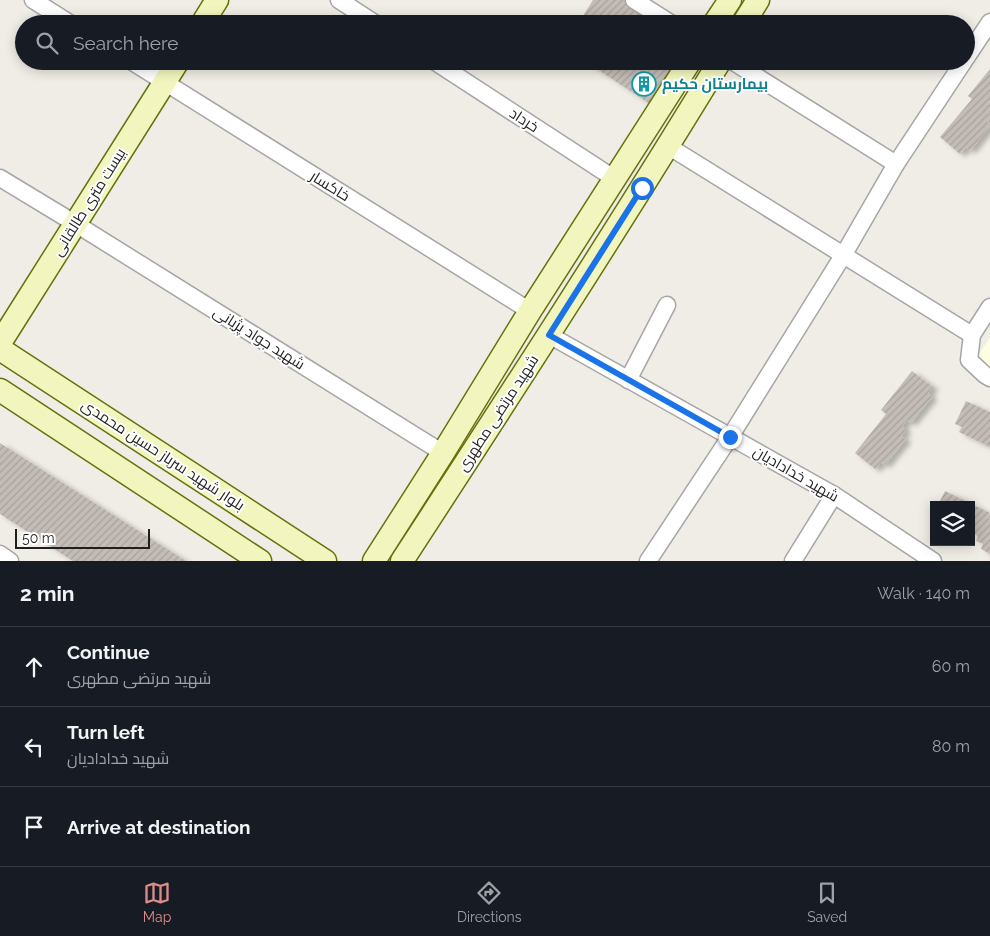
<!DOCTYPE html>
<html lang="en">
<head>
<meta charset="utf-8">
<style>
	:root { --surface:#171b24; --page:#242831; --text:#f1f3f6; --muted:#9ea1a6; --line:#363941; --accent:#dd8c8c }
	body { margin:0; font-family:Raleway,Cairo,sans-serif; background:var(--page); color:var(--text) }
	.controls { position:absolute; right:15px; bottom:15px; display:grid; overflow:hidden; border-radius:0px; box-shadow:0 2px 12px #0003 }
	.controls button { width:45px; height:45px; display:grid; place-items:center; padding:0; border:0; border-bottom:1px solid var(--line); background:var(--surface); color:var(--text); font:25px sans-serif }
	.scale { position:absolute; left:15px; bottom:12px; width:135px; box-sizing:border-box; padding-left:5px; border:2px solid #1f1f1f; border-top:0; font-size:14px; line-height:18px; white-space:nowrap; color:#1f1f1f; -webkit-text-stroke:4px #fff; paint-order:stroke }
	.stop { position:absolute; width:15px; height:15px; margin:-11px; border:4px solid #1a73e8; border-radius:50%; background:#fff }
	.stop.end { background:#1a73e8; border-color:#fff; box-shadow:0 1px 5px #0008 }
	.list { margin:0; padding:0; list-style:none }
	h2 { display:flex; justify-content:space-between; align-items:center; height:65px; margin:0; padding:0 20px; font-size:21px }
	h2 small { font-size:16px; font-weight:400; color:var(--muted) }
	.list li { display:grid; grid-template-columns:32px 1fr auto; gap:15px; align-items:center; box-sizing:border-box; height:80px; padding:0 20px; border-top:1px solid var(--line) }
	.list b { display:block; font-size:19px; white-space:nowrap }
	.list p { margin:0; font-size:16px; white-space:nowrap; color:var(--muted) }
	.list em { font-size:16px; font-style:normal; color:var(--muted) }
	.icon { flex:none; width:28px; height:28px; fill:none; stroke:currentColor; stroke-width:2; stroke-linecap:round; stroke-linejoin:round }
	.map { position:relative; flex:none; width:990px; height:561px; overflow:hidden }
	.search { position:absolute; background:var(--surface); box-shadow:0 2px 12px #0003; left:15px; right:15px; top:15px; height:55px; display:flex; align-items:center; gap:12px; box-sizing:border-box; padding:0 18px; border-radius:28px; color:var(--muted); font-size:19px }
	.sheet { height:305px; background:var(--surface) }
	nav { display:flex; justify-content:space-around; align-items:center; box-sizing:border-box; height:70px; border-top:1px solid var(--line); background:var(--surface); font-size:14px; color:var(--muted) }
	nav a { display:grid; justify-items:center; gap:2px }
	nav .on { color:var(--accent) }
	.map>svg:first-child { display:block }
	.education { fill:#fdfde2 }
	.building { fill:url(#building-hatch); filter:url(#shadow) }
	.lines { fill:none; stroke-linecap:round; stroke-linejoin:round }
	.street-casing { stroke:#a6a6a6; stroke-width:19 }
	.secondary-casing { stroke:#64720b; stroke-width:25 }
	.street { stroke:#fff; stroke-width:16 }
	.secondary { stroke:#f2f6be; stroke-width:22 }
	.route { stroke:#1a73e8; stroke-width:6 }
	.labels { text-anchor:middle; stroke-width:4; stroke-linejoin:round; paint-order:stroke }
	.culture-label { font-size:15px; font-weight:bold; fill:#0d838f; stroke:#fff; text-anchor:start }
	.street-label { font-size:15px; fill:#1f1f1f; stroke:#fff }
</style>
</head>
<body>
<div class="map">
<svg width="990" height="561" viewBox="0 0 990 561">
	<defs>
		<pattern id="building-hatch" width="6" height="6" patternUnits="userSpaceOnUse" patternTransform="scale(1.25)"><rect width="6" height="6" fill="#c4bcb6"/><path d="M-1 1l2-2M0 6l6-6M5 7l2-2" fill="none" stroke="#a8a19c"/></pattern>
		<filter id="shadow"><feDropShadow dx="5.5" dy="3" stdDeviation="2.5" flood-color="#0004"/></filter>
	</defs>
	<rect width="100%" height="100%" fill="#f0ede6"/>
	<!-- education -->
	<path class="education" d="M 990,337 L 990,368 L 976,359 Z"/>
	<!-- building -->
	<g class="building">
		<path d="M 593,0 L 626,0 L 662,24 L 578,24 Z"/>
		<path d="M 585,61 L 683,61 L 653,106 Z"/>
		<path d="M 990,69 L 990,110 L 988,112 L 990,114 L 990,118 L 987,122 L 990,124 L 990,126 L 970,151 L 966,147 L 960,154 L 940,137 L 972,99 L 968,96 Z"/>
		<path d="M 912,371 L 933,387 L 928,393 L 932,397 L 911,423 L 907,420 L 902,426 L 906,430 L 901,436 L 906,439 L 885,465 L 881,462 L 875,469 L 855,453 L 886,414 L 881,410 Z"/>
		<path d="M 966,401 L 990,412 L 990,447 L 959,432 L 962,427 L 955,424 Z"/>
		<path d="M 0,443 L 156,542 L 186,561 L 73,561 L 0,514 Z"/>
		<path d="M 945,491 L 990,513 L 987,518 L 990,519 L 990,554 L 981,549 L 983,544 L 976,541 L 978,536 L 971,533 L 971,505 L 938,505 Z"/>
	</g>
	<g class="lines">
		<!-- street casing -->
		<g class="street-casing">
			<g id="street">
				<path d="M 33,0 L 71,24"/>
				<path d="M 339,0 L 376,24"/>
				<path d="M 634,0 L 672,24"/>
				<path d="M 966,58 L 990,22"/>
				<path d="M 131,61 L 530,311"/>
				<path d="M 434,61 L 615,179"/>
				<path d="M 732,61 L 896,164"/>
				<path d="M 668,146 L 972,335"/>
				<path d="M 0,178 L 76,224 L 443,453"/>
				<path d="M 990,307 L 972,335 L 969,360 L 985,375 L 990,378"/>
				<path d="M 549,335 L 834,495 L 933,561"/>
				<path d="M 628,380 L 667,305"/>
				<path d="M 0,554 L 10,561"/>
				<path d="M 648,561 L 730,437 L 844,254 L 896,164 L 964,61"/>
				<path d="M 793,561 L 834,495"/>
			</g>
		</g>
		<!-- secondary casing -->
		<g class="secondary-casing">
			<g id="secondary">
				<path d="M 202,24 L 217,0"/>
				<path d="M 714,24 L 730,0"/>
				<path d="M 743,24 L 758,0"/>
				<path d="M 0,343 L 178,61"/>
				<path d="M 0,349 L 325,561"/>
				<path d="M 0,390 L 260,561"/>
				<path d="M 374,561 L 443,453 L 530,311 L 690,61"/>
				<path d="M 402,561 C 510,395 617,230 720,61"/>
			</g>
		</g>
		<!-- street -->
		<use href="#street" class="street"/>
		<!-- secondary -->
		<use href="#secondary" class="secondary"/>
	</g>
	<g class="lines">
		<!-- route -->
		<path class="route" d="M 642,188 L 549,335 L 730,437"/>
	</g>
	<!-- icons -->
	<defs>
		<g id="building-ring" transform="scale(1.25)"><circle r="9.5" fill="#fff" stroke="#0f9aa8" stroke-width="1.5"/><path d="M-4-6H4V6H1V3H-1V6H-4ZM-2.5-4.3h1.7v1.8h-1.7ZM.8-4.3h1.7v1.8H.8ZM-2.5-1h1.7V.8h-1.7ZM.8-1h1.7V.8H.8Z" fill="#0f9aa8"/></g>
	</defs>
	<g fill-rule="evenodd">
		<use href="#building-ring" x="644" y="84"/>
	</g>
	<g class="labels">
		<!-- culture labels -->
		<g class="culture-label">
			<text x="662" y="89">بیمارستان حکیم</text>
		</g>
		<!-- street labels -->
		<g class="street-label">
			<text transform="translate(524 120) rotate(33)" y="5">خرداد</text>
			<text transform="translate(330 186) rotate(32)" y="5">خاکسار</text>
			<text transform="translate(89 202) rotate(-58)" y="5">بیست متری طالقانی</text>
			<text transform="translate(259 338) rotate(32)" y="5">شهید جواد پژیانی</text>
			<text transform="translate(498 413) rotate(-57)" y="5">شهید مرتضی مطهری</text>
			<text transform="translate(163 455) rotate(33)" y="5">بلوار شهید سرباز حسین محمدی</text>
			<text transform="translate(796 474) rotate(30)" y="5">شهید خدادادیان</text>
		</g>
	</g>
</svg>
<div class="controls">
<button><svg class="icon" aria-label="layers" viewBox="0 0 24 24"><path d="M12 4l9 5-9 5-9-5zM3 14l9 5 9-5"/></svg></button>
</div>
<div class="scale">50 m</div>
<div class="stop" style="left:642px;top:188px"></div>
<div class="stop end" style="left:730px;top:437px"></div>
<div class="search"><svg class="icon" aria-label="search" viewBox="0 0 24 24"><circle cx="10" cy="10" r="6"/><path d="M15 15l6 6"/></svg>Search here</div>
</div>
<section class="sheet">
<h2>2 min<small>Walk · 140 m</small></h2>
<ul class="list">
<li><svg class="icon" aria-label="ahead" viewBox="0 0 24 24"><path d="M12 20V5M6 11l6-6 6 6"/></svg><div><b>Continue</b><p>شهید مرتضی مطهری</p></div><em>60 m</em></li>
<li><svg class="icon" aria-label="left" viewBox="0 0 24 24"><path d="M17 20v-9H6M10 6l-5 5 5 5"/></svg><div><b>Turn left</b><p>شهید خدادادیان</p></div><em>80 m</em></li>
<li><svg class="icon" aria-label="arrive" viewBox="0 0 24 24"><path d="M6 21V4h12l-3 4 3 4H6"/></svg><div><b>Arrive at destination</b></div></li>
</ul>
</section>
<nav>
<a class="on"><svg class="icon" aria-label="map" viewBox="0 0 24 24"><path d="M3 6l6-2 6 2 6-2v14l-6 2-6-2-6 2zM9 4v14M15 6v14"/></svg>Map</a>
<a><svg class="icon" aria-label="directions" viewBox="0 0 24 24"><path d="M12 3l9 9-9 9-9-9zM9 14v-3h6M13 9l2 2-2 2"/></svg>Directions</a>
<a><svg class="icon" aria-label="saved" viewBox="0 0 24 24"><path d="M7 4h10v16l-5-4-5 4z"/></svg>Saved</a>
</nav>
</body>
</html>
